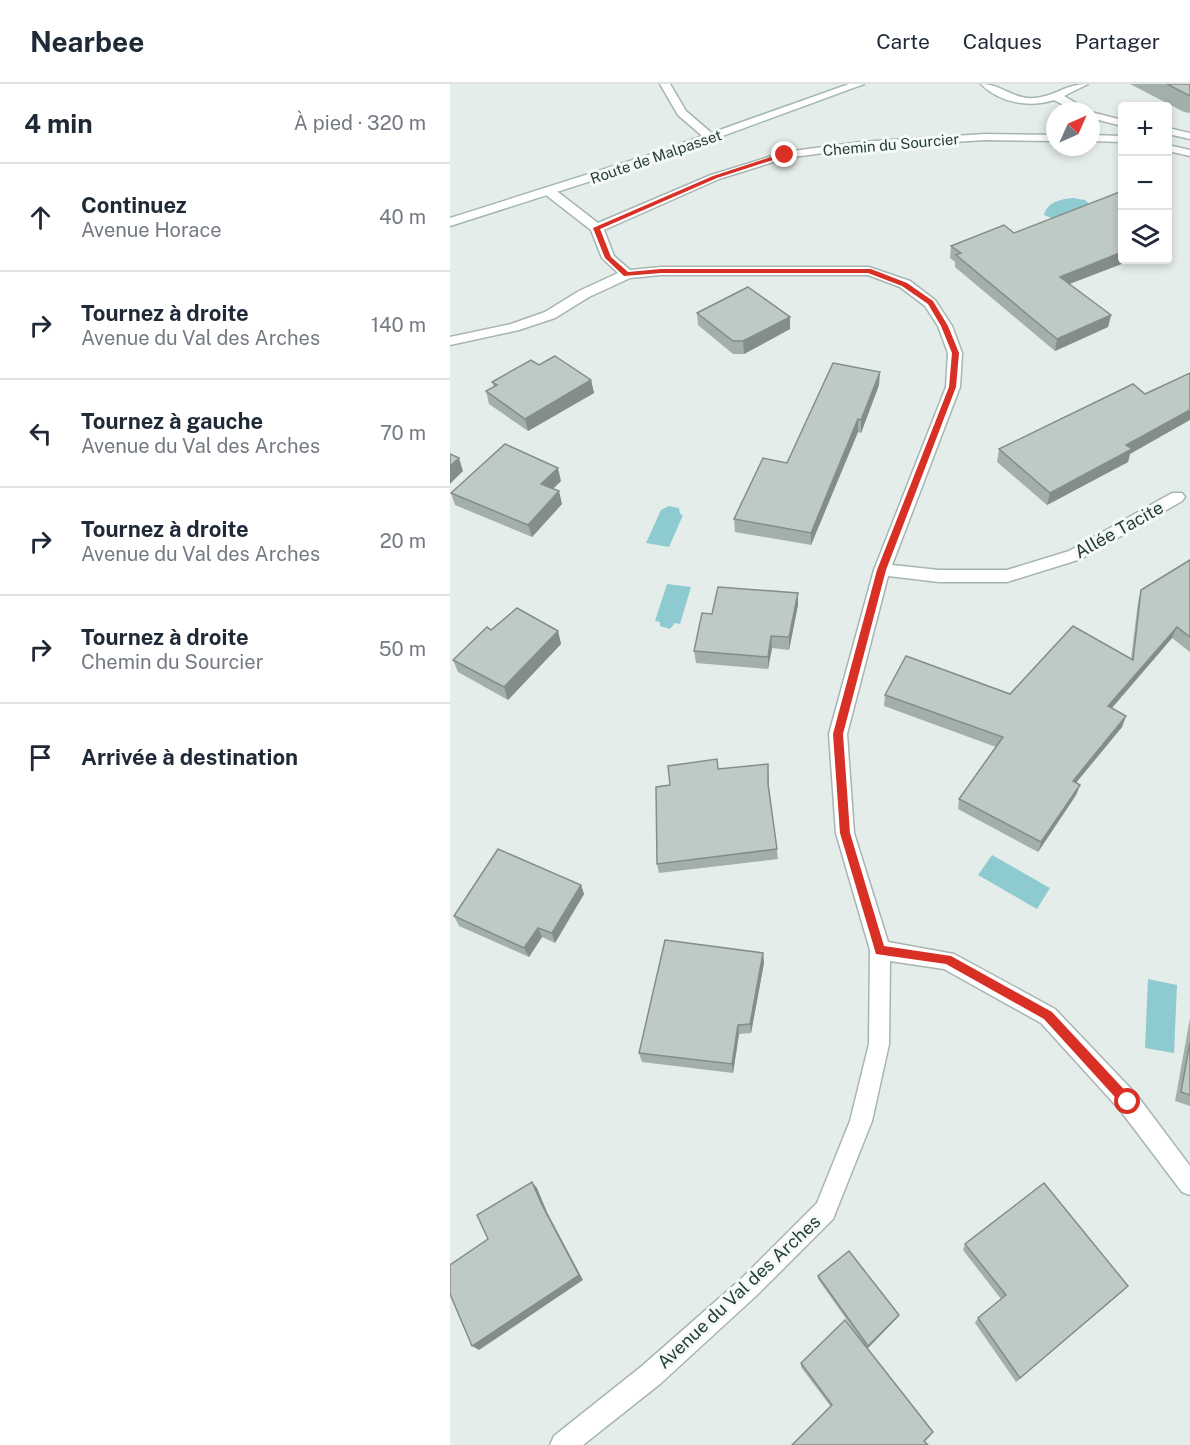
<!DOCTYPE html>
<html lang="fr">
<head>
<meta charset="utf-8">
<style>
	:root { --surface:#fff; --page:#f2f2f3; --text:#1f2937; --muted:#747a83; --line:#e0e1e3 }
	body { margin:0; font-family:"Public Sans",sans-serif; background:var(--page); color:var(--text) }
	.controls { position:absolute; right:18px; top:18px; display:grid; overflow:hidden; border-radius:6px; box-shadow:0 3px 9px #0003 }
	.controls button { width:54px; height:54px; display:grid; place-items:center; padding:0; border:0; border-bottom:2px solid var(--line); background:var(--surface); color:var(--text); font:30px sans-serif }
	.compass { position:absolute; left:596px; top:18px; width:54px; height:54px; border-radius:50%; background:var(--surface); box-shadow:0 3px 9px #0003; rotate:45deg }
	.stop { position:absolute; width:18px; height:18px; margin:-14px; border:4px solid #d93025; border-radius:50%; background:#fff }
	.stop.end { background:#d93025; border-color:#fff; box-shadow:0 2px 6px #0008 }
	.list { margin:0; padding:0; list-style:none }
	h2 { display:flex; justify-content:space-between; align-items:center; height:78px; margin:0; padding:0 24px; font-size:26px }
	h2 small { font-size:20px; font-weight:400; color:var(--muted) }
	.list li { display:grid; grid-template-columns:39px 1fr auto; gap:18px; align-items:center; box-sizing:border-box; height:108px; padding:0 24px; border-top:2px solid var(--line) }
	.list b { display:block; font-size:22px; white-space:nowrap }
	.list p { margin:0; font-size:20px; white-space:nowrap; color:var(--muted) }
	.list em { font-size:20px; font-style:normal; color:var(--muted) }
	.icon { flex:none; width:33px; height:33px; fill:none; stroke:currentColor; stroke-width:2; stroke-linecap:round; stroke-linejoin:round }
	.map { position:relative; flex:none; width:740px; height:1361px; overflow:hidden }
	header { display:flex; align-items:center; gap:36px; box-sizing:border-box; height:84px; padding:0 30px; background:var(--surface); border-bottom:2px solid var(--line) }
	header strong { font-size:28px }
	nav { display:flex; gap:33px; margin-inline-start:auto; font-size:21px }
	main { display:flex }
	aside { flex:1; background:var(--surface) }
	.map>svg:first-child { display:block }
	.water { fill:#8ecbd1 }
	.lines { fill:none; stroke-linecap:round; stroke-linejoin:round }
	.service-casing { stroke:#a7b5b0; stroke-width:3 }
	.minor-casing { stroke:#a7b5b0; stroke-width:3 }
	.secondary-casing { stroke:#a3b9b0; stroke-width:3 }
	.service { fill:#fff; fill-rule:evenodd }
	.minor { fill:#fff; fill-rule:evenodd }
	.secondary { fill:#fff; fill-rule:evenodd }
	.wall { fill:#a3afa9 }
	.shaded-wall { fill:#848e89 }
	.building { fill:#bdcbc4; stroke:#848e89; stroke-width:1.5 }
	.route { fill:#d93025 }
	.labels { text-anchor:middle; stroke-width:6; stroke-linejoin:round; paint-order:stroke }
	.far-street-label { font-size:15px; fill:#243f36; stroke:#f5faf7 }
	.street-label { font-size:18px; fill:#243f36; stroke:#f5faf7 }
</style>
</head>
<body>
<header>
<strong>Nearbee</strong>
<nav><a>Carte</a><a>Calques</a><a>Partager</a></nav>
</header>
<main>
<aside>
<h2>4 min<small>À pied · 320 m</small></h2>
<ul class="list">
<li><svg class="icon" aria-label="ahead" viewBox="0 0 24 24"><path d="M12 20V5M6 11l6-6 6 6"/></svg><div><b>Continuez</b><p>Avenue Horace</p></div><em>40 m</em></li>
<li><svg class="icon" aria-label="right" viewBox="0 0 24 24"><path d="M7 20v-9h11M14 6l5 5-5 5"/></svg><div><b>Tournez à droite</b><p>Avenue du Val des Arches</p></div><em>140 m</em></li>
<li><svg class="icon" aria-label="left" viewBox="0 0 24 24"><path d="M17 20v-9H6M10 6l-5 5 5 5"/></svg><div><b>Tournez à gauche</b><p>Avenue du Val des Arches</p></div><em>70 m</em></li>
<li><svg class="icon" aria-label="right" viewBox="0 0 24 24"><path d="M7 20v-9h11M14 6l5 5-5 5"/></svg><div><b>Tournez à droite</b><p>Avenue du Val des Arches</p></div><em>20 m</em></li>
<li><svg class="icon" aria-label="right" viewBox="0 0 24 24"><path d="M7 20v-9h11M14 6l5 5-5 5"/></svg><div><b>Tournez à droite</b><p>Chemin du Sourcier</p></div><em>50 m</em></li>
<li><svg class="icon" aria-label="arrive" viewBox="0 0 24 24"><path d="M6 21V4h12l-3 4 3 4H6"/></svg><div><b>Arrivée à destination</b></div></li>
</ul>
</aside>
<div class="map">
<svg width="740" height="1361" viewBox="0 0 740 1361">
	<rect width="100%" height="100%" fill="#e4ede9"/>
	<!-- water -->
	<g class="water">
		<path d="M 623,114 L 635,116 L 640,121 L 631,127 L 618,128 L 604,135 L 594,131 C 597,118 611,115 623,114 Z"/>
		<path d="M 219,422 L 229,424 L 230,430 L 233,431 L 219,463 L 196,459 L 211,426 Z"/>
		<path d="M 217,500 L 241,503 L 230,540 L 225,539 L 220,545 L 210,542 L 210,538 L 205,537 Z"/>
		<path d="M 542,771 L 600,804 L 587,825 L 528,791 Z"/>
		<path d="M 698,895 L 727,901 L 724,969 L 695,964 Z"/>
	</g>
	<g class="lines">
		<!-- service casing -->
		<g class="service-casing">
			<g id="service">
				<path d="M 210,0 L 220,0 L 236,27 L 265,52 L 265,56 L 257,56 L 228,31 Z"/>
				<path d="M 531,0 C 552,0 564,16 584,14 C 604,13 615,0 638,0 L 614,12 L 639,27 L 625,27 L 604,16 C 579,24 550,19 531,0 Z"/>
				<path d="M 641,28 L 672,36 L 672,42 L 641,34 Z"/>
				<path d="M 718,44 L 740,49 L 740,55 L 718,50 Z"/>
			</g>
		</g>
		<!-- minor casing -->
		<g class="minor-casing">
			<g id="minor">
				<path d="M 535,50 L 605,51 L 605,57 L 535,56 L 411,64 L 336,74 L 269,95 L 154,146 L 164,172 L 180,186 L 211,183 L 419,183 L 460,197 L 485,216 L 502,242 L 512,269 L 510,303 L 442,481 L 489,486 L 557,486 L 619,467 L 722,409 L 732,409 L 735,413 L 732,417 L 631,475 L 557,498 L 489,498 L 438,492 L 397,650 L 404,749 L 438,858 L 504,870 L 605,925 L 686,1010 L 740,1082 L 740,1111 L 732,1108 L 670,1026 L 591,939 L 494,885 L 440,877 L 439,960 L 422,1037 L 383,1135 L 307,1211 L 210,1300 L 133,1361 L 100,1361 L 104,1352 L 192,1282 L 291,1195 L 367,1119 L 400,1037 L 419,960 L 420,866 L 386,749 L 379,650 L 424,486 L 496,303 L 498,269 L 488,242 L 475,222 L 450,203 L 418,191 L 211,191 L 180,194 L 139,213 L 105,234 L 69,246 L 0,261 L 0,253 L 61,240 L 95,228 L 129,207 L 168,189 L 152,174 L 141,146 L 96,111 L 96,105 L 104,105 L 148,139 L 261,91 L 335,68 L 411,58 Z"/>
				<path d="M 641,51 L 672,52 L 672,58 L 641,57 Z"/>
				<path d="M 718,61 L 740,66 L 740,72 L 718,67 Z"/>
			</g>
		</g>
		<!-- secondary casing -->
		<g class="secondary-casing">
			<path id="secondary" d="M 399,0 L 414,0 L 210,75 L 0,142 L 0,134 L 202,70 Z"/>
		</g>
		<!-- service -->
		<use href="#service" class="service"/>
		<!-- minor -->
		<use href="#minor" class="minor"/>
		<!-- secondary -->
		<use href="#secondary" class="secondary"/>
	</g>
	<!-- wall -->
	<g class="wall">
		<path d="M 680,0 L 740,0 L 740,29 L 734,28 Z"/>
		<path d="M 501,162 L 672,176 L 682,176 L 620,200 L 661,231 L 658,243 L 605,267 L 505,183 L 505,178 L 500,174 Z"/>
		<path d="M 247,229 L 340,233 L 340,245 L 294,270 L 283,270 L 248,241 Z"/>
		<path d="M 89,281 L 141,296 L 144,309 L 78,347 L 39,320 L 36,307 L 44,303 L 42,298 Z"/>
		<path d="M 429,301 L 411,349 L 408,348 L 361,461 L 285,448 L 284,435 L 337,379 Z"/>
		<path d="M 695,310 L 678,378 L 597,421 L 547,378 L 549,365 Z"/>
		<path d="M 111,397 L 103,405 L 112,420 L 82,453 L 5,421 L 1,409 Z"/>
		<path d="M 740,476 L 740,568 L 722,554 L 662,624 L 676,632 L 672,643 L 626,699 L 630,701 L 626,711 L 588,768 L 508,725 L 509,715 L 546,663 L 434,622 L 435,611 L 560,610 L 681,575 L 688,518 L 691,506 Z"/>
		<path d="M 348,509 L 348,521 L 339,566 L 322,564 L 318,585 L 246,579 L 244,567 L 262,530 Z"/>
		<path d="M 41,546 L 108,547 L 111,560 L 58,616 L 8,588 L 3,576 Z"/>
		<path d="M 268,685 L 319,690 L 319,704 L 328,775 L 209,789 L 207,780 Z"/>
		<path d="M 131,801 L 134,810 L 105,859 L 92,853 L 79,873 L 9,842 L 4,832 Z"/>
		<path d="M 313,869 L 314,879 L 301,949 L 289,950 L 283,989 L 192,978 L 189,969 Z"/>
		<path d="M 740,934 L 740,1022 L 725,1017 Z"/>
		<path d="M 515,1160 L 678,1202 L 566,1298 L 525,1239 L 528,1234 L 551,1215 L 513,1166 Z"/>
		<path d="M 368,1192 L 449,1231 L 448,1233 L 417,1265 L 481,1351 L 475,1357 L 381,1323 L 351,1283 L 351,1279 L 411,1256 L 368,1195 Z"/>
	</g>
	<!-- shaded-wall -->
	<g class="shaded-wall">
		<path d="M 672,168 L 672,176 L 682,176 L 608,204 L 610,193 Z"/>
		<path d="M 661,231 L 658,243 L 605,267 L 607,255 Z"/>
		<path d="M 340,233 L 340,245 L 294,270 L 293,257 Z"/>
		<path d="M 430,288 L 429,301 L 411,349 L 411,336 Z"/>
		<path d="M 141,296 L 144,309 L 78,347 L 75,335 Z"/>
		<path d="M 740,326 L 740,336 L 680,370 L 678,378 L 597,421 L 600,409 L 676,361 Z"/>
		<path d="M 408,335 L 408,348 L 361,461 L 361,449 Z"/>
		<path d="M 9,374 L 13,387 L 0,400 L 0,382 Z"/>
		<path d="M 108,384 L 111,397 L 94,413 L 91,400 Z"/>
		<path d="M 109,407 L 112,420 L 82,453 L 78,441 Z"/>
		<path d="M 348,509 L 348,521 L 339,566 L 339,553 Z"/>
		<path d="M 727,543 L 722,554 L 654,633 L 658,622 Z"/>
		<path d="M 108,547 L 111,560 L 58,616 L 54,603 Z"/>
		<path d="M 321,552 L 322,564 L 318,585 L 318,573 Z"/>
		<path d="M 676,632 L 672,643 L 619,707 L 623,697 Z"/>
		<path d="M 630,701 L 626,711 L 588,768 L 591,758 Z"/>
		<path d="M 131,801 L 134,810 L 105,859 L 102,849 Z"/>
		<path d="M 88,844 L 92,853 L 79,873 L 74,864 Z"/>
		<path d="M 313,869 L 314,879 L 301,949 L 300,940 Z"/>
		<path d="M 288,941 L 289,950 L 283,989 L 282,980 Z"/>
		<path d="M 82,1098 L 87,1104 L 97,1128 L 133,1196 L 29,1266 L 22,1262 L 92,1121 Z"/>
		<path d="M 678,1202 L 672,1208 L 566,1298 L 570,1294 Z"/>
		<path d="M 449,1231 L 448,1233 L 417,1265 L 418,1262 Z"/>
	</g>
	<!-- building -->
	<g class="building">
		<path d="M 717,0 L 740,0 L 740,11 L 738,11 Z"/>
		<path d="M 672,107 L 672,168 L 610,193 L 661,231 L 607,255 L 506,171 L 511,169 L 501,162 L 554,141 L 564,149 Z"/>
		<path d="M 298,203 L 340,233 L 293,257 L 283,257 L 247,229 Z"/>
		<path d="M 105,272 L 141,296 L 75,335 L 36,307 L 47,301 L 42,298 L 81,276 L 89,281 Z"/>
		<path d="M 383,279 L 430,288 L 411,336 L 408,335 L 361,449 L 284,435 L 313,374 L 337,379 Z"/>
		<path d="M 740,289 L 740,326 L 676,361 L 682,365 L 600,409 L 549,365 L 683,300 L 695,310 Z"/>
		<path d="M 55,360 L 108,384 L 91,400 L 109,407 L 78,441 L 1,409 Z"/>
		<path d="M 0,370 L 9,374 L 0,382 Z"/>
		<path d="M 740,476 L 740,553 L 727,543 L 658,622 L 676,632 L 623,697 L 630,701 L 591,758 L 509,715 L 553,653 L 435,611 L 456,572 L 560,610 L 623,542 L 683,576 L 691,506 Z"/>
		<path d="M 268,503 L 348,509 L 339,553 L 321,552 L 318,573 L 244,567 L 252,529 L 262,530 Z"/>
		<path d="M 67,524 L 108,547 L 54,603 L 3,576 L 37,543 L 41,546 Z"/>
		<path d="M 267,675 L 268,685 L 318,680 L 318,700 L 327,765 L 207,780 L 206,703 L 220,701 L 218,682 Z"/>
		<path d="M 48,765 L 131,801 L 102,849 L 88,844 L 74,864 L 4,832 Z"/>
		<path d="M 215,856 L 313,869 L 300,940 L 288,941 L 282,980 L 189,969 Z"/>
		<path d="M 740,958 L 740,1011 L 731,1008 Z"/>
		<path d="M 82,1098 L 92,1121 L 129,1191 L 22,1262 L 0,1210 L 0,1181 L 38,1155 L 27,1131 Z"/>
		<path d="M 594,1099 L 678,1202 L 570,1294 L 528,1234 L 556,1211 L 515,1160 Z"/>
		<path d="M 399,1167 L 449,1231 L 418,1262 L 368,1192 Z"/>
		<path d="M 395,1236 L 483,1348 L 474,1357 L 478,1361 L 342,1361 L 382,1321 L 351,1279 Z"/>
	</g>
	<!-- route -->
	<path class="route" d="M 333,69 L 338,71 L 267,94 L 150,145 L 161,173 L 178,188 L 211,185 L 421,185 L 457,199 L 483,217 L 498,242 L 509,269 L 506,303 L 436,486 L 393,650 L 400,749 L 434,862 L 501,872 L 602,928 L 682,1014 L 684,1018 L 678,1024 L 674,1023 L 594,935 L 496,880 L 426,870 L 390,749 L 383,650 L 427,486 L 499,303 L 502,269 L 491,242 L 478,220 L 452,202 L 418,189 L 211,189 L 174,192 L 155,174 L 143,144 L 263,92 Z"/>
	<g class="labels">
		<!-- far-street labels -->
		<g class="far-street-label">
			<text transform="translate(441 61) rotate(-5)" y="5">Chemin du Sourcier</text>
			<text transform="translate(206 73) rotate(-19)" y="5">Route de Malpasset</text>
		</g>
		<!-- street labels -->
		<g class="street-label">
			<text transform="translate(669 446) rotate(-29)" y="6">Allée Tacite</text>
			<text transform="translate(289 1208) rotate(-43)" y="6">Avenue du Val des Arches</text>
		</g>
	</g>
</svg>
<div class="controls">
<button>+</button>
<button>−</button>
<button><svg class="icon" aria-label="layers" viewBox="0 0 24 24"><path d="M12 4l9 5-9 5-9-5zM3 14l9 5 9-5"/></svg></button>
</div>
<svg class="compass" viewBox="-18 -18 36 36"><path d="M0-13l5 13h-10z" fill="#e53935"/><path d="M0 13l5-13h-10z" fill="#747a83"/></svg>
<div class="stop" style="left:678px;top:1018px"></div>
<div class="stop end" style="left:335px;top:71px"></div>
</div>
</main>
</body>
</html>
